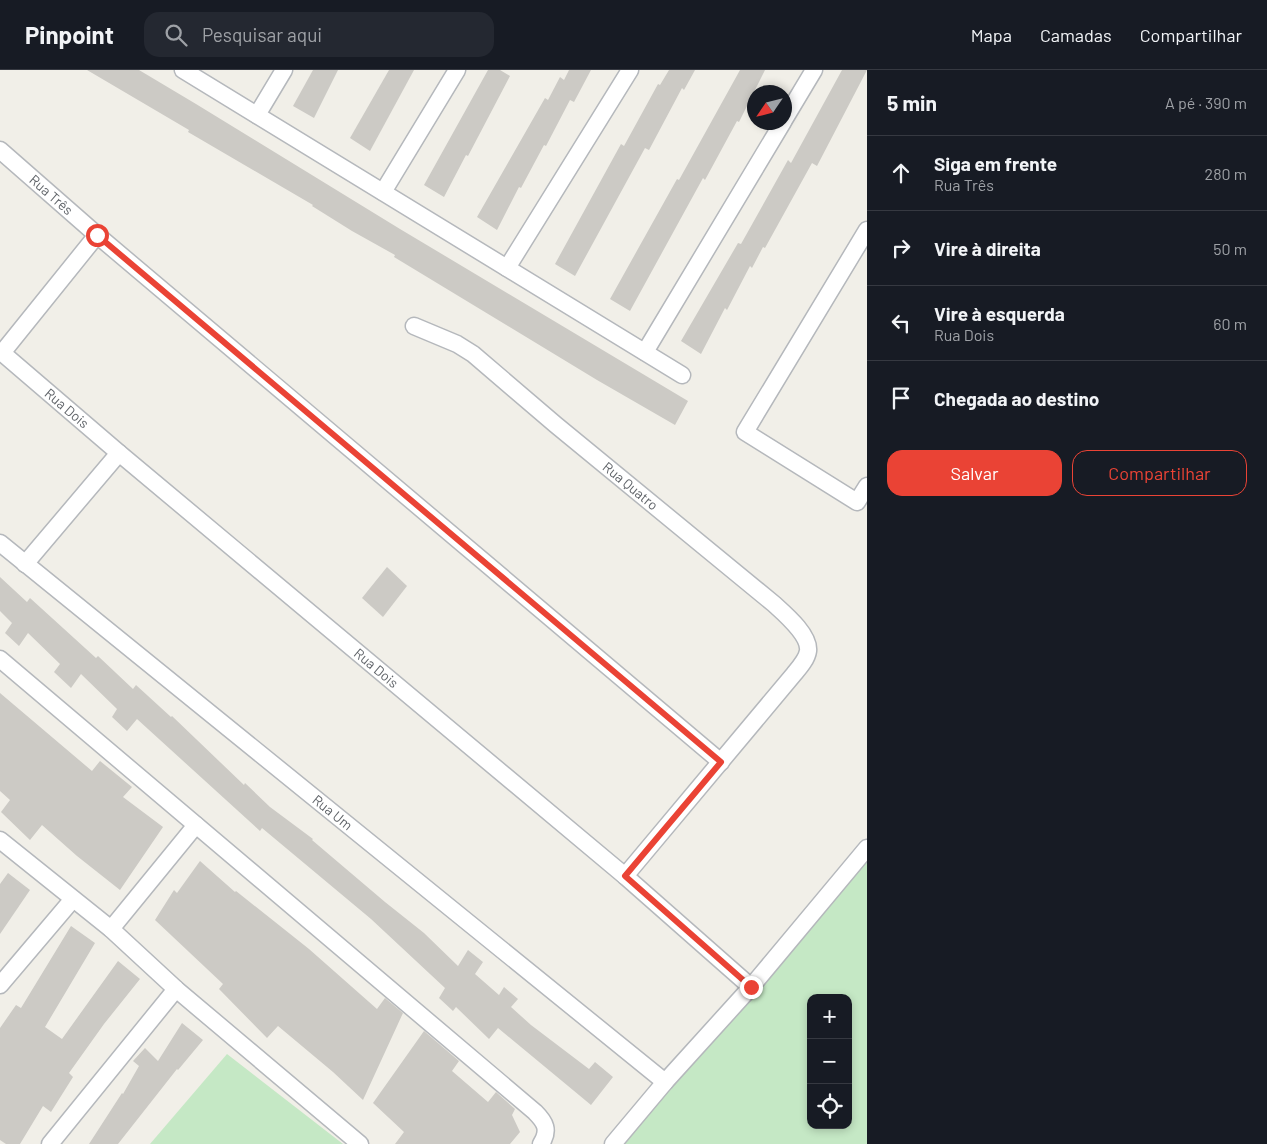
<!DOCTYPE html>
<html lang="pt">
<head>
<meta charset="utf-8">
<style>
	:root { --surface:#171b24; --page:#242831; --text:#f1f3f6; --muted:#9ea1a6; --line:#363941; --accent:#ea4335 }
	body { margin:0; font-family:Barlow,sans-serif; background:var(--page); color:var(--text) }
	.controls { position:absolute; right:15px; bottom:15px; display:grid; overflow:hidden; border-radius:10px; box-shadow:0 2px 8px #0003 }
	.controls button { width:45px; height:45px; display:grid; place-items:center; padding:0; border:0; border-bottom:1px solid var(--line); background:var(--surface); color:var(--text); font:25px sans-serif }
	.compass { position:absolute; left:747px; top:15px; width:45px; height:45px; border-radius:50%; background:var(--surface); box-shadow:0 2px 8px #0003; rotate:235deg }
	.stop { position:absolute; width:15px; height:15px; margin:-11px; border:4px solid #ea4335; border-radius:50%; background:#fff }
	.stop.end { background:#ea4335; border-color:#fff; box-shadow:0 1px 5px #0008 }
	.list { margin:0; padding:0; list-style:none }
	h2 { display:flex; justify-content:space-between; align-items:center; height:65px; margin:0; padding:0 20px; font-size:21px }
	h2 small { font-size:16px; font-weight:400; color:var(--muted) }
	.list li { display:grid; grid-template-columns:32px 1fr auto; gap:15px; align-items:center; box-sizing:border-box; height:75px; padding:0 20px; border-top:1px solid var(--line) }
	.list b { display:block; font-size:19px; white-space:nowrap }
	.list p { margin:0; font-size:16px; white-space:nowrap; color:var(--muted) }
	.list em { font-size:16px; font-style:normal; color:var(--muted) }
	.actions { display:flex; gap:10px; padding:15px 20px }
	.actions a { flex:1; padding:11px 0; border:1px solid var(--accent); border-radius:15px; text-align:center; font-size:18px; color:var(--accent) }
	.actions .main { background:var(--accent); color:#fff }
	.icon { flex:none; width:28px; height:28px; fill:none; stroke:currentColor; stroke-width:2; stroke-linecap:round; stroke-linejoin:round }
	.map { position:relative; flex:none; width:867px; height:1074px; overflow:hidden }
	header { display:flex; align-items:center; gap:30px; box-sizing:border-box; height:70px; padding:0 25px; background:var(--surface); border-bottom:1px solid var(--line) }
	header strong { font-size:24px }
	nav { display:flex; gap:28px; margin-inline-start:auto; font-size:18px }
	.search { width:350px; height:45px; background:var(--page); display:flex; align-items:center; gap:12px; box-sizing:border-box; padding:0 18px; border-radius:15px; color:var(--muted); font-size:19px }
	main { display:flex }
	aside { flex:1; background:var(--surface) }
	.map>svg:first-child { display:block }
	.green { fill:#c5e8c5; fill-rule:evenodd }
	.building { fill:#cccac5 }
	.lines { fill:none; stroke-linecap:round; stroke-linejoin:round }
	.minor-casing { stroke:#b5b8bc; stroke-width:19 }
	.minor { stroke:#fff; stroke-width:16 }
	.route { stroke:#ea4335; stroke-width:6 }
	.labels { text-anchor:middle; stroke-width:4; stroke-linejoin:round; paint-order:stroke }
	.street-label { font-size:14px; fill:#5f6368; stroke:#fff }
</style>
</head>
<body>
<header>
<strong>Pinpoint</strong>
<div class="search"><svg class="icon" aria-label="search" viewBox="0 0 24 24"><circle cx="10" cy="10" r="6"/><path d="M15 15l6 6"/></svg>Pesquisar aqui</div>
<nav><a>Mapa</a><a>Camadas</a><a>Compartilhar</a></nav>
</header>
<main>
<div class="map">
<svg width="867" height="1074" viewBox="0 0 867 1074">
	<rect width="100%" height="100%" fill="#f1efe8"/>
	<!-- green -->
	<g class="green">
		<path d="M 867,782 L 867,1074 L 624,1074 ZM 811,928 L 848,928 L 848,1055 L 811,1055 Z"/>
		<path d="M 227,984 L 343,1074 L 150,1074 Z"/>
	</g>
	<!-- building -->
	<g class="building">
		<path d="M 87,0 L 139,0 L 196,34 L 400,159 L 688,331 L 675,355 L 597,310 L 394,187 L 395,185 L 352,161 L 312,136 L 313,135 L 188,62 L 189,60 Z"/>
		<path d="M 313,0 L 338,0 L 314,48 L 293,36 Z"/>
		<path d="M 389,0 L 414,0 L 370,81 L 350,68 Z"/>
		<path d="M 488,0 L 500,0 L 510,6 L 468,86 L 466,85 L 444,127 L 424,115 Z"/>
		<path d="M 569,0 L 591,0 L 574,32 L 570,30 L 546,76 L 544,75 L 521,118 L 519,117 L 497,160 L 477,147 L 545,28 L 548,30 L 560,7 L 564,10 Z"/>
		<path d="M 669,0 L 695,0 L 684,20 L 682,18 L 649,80 L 645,78 L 575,206 L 555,194 L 621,74 L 624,76 L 658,14 L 660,15 Z"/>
		<path d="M 740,0 L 765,0 L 739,52 L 737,51 L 705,110 L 703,108 L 630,241 L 610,229 L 677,109 L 679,110 Z"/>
		<path d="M 842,0 L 867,0 L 817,96 L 812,93 L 765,178 L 763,177 L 752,198 L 750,196 L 727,240 L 725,238 L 701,284 L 681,271 L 738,173 L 741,174 L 788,90 L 791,93 Z"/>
		<path d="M 387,497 L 407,516 L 383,547 L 362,528 Z"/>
		<path d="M 0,507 L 27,532 L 30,528 L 96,588 L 98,586 L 133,619 L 136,615 L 171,647 L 172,646 L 244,715 L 245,713 L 270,737 L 313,769 L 312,770 L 385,832 L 424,863 L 458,896 L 468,880 L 483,892 L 475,904 L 499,925 L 504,917 L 518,929 L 511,937 L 531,955 L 589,999 L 595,992 L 613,1007 L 591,1035 L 498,958 L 489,969 L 456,937 L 453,941 L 439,928 L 445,918 L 371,849 L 262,758 L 260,761 L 137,649 L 127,661 L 112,647 L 117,639 L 81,604 L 71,618 L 54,602 L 60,594 L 28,563 L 19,576 L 5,563 L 12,553 L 0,541 Z"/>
		<path d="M 0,623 L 92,701 L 100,691 L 132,717 L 123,727 L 163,757 L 120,820 L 77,786 L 42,755 L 30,770 L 1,742 L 10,730 L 0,721 Z"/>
		<path d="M 200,791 L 235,822 L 236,821 L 309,879 L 377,939 L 385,928 L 403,943 L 363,1030 L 333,1002 L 278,956 L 267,968 L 219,919 L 223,914 L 155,850 L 174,820 L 177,823 Z"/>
		<path d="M 8,803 L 30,820 L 0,864 L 0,814 Z"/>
		<path d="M 71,856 L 95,873 L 45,957 L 62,969 L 118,891 L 140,909 L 104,954 L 69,1003 L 73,1007 L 51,1042 L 43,1036 L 20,1074 L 6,1074 L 0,1070 L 0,958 L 16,935 L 21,938 Z"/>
		<path d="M 182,953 L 203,970 L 178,1000 L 177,999 L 118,1074 L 89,1074 L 122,1023 L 123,1024 L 139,996 L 133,991 L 145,978 L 158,991 Z"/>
		<path d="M 424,961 L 459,991 L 452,1001 L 488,1032 L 496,1022 L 515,1039 L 512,1045 L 520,1062 L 510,1074 L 395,1074 L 404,1062 L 373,1033 Z"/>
	</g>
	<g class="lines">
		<!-- minor casing -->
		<g class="minor-casing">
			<g id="minor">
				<path d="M 183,0 L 682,305"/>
				<path d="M 257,45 L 284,0"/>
				<path d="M 784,50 L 814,0"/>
				<path id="s1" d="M 0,80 L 97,165 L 721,692"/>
				<path d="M 383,122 L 457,0"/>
				<path d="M 867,160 L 745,362 L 857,432 L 867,416"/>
				<path d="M 507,198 L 630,0"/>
				<path id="s2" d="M 414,256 L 457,274 L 473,284 L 556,355 L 774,534 C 785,544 810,565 808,581 C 807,589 799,598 794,604 L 625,806"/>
				<path id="s3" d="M 0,281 L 119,383 L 625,806 L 751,917"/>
				<path d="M 645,282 L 783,52"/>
				<path d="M 2,283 L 97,165"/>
				<path id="s4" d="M 0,473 L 665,1012"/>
				<path d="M 25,494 L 119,383"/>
				<path d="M 0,589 L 535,1042 C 545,1052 550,1060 541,1074"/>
				<path d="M 0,770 L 111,859 L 176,919 L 360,1074"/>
				<path d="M 111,859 L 196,755"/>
				<path d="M 0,915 L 73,829"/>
				<path d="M 50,1074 L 176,919"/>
				<path d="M 613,1074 L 665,1012 L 751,917 L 867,778"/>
			</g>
		</g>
		<!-- minor -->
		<use href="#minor" class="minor"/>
	</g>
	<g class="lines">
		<!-- route -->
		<path class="route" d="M 97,165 L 721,692 L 625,806 L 751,917"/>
	</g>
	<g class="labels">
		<!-- street labels -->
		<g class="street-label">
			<text dy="5" stroke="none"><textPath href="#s1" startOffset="68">Rua Três</textPath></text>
			<text dy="5" stroke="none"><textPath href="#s3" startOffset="88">Rua Dois</textPath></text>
			<text dy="5" stroke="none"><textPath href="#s2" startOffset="271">Rua Quatro</textPath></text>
			<text dy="5" stroke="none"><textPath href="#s3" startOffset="492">Rua Dois</textPath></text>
			<text dy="5" stroke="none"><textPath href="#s4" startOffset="428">Rua Um</textPath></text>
		</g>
	</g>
</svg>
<div class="controls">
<button>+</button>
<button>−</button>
<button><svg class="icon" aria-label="locate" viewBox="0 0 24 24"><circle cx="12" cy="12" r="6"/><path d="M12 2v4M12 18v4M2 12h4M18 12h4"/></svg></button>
</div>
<svg class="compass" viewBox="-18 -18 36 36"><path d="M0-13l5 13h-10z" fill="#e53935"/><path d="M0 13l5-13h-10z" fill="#9ea1a6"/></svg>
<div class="stop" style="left:97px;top:165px"></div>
<div class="stop end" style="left:751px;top:917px"></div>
</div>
<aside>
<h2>5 min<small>A pé · 390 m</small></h2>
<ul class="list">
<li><svg class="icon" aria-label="ahead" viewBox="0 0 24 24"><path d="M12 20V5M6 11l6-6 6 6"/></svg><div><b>Siga em frente</b><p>Rua Três</p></div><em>280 m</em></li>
<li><svg class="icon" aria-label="right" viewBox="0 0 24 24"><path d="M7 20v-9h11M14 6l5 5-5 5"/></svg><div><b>Vire à direita</b></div><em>50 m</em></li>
<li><svg class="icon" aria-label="left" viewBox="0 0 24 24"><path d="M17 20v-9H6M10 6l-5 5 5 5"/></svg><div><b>Vire à esquerda</b><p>Rua Dois</p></div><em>60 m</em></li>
<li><svg class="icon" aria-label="arrive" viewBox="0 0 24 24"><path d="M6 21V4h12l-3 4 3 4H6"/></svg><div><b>Chegada ao destino</b></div></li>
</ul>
<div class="actions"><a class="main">Salvar</a><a>Compartilhar</a></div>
</aside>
</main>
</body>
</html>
